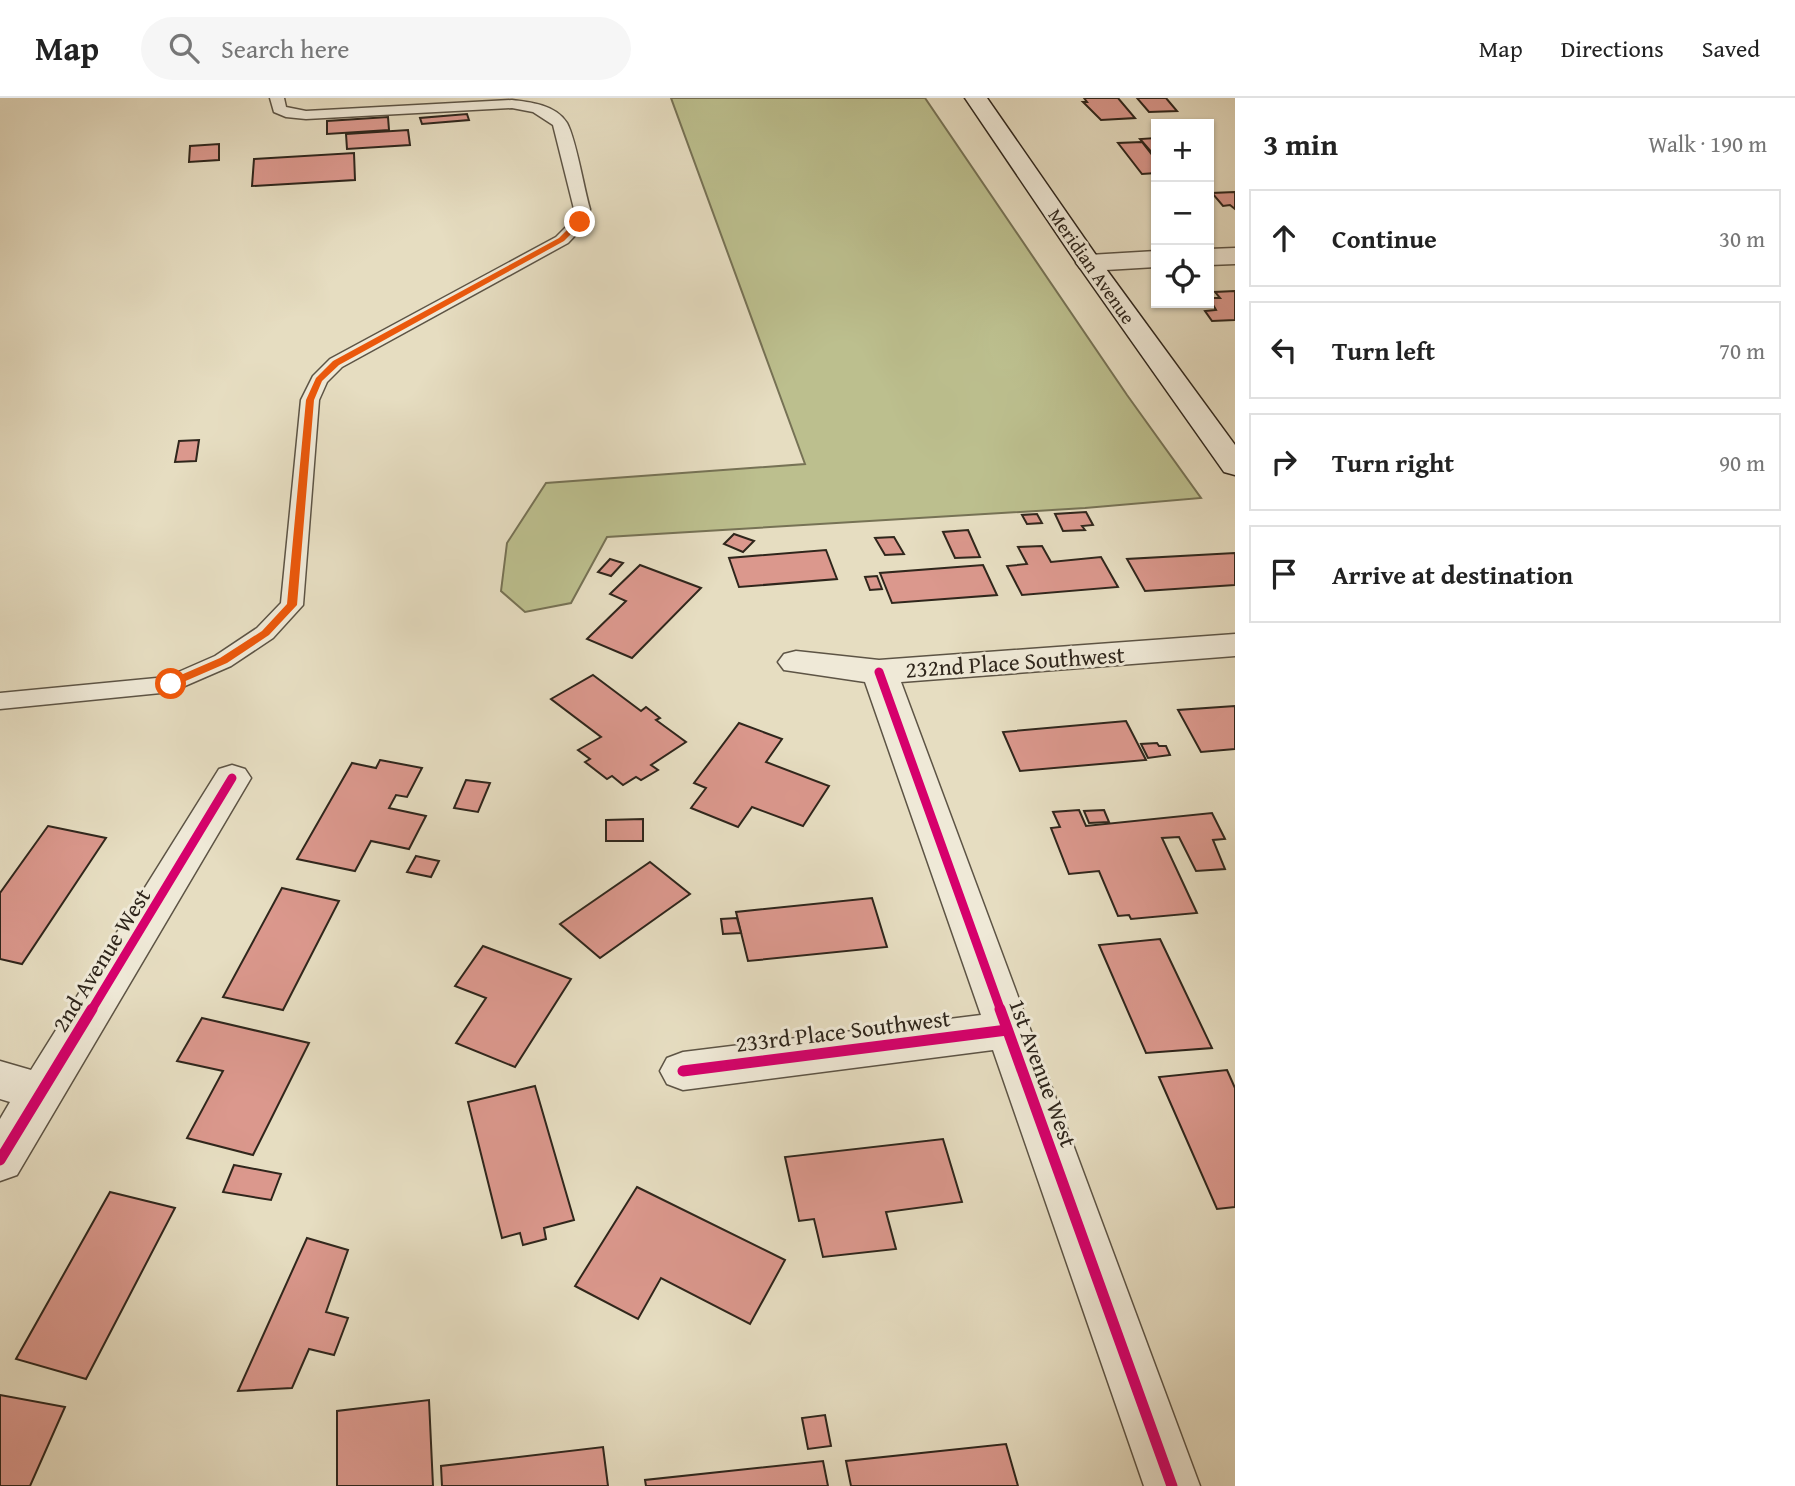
<!DOCTYPE html>
<html lang="en">
<head>
<meta charset="utf-8">
<style>
	:root { --surface:#fff; --page:#f6f6f6; --text:#222; --muted:#767676; --line:#e0e0e0 }
	body { margin:0; font-family:"Gentium Book Plus",serif; background:var(--page); color:var(--text) }
	.controls { position:absolute; right:21px; top:21px; display:grid; overflow:hidden; border-radius:0px; box-shadow:0 2px 5px #0004 }
	.controls button { width:63px; height:63px; display:grid; place-items:center; padding:0; border:0; border-bottom:2px solid var(--line); background:var(--surface); color:var(--text); font:35px sans-serif }
	.stop { position:absolute; width:21px; height:21px; margin:-16px; border:5px solid #ea580c; border-radius:50%; background:#fff }
	.stop.end { background:#ea580c; border-color:#fff; box-shadow:0 2px 7px #0008 }
	.list { margin:0; padding:0; list-style:none }
	h2 { display:flex; justify-content:space-between; align-items:center; height:91px; margin:0; padding:0 28px; font-size:30px }
	h2 small { font-size:23px; font-weight:400; color:var(--muted) }
	.list li { display:grid; grid-template-columns:46px 1fr auto; gap:21px; align-items:center; box-sizing:border-box; height:98px; margin:0 14px 14px; padding:0 14px; border:2px solid var(--line); border-radius:0px }
	.list b { display:block; font-size:26px; white-space:nowrap }
	.list em { font-size:23px; font-style:normal; color:var(--muted) }
	.icon { flex:none; width:38px; height:38px; fill:none; stroke:currentColor; stroke-width:2; stroke-linecap:round; stroke-linejoin:round }
	.map { position:relative; flex:none; width:1235px; height:1388px; overflow:hidden }
	header { display:flex; align-items:center; gap:42px; box-sizing:border-box; height:98px; padding:0 35px; background:var(--surface); border-bottom:2px solid var(--line) }
	header strong { font-size:33px }
	nav { display:flex; gap:38px; margin-inline-start:auto; font-size:24px }
	.search { width:490px; height:63px; background:var(--page); display:flex; align-items:center; gap:18px; box-sizing:border-box; padding:0 24px; border-radius:38px; color:var(--muted); font-size:26px }
	main { display:flex }
	aside { flex:1; background:var(--surface) }
	.map>svg:first-child { display:block }
	.green { fill:#bcbf8e; stroke:#767255; stroke-width:2 }
	.building { fill:#db988d; stroke:#2f261c; stroke-width:2 }
	.lines { fill:none; stroke-linecap:round; stroke-linejoin:round }
	.service-casing { stroke:#5d5445; stroke-width:3 }
	.minor-casing { stroke:#5d5445; stroke-width:3 }
	.secondary-casing { stroke:#2f261c; stroke-width:3 }
	.service { fill:#efe9d7; fill-rule:evenodd }
	.minor { fill:#efe9d7; fill-rule:evenodd }
	.secondary { fill:#efe9d7; fill-rule:evenodd }
	.cycleway-far1-casing { stroke:#efe9d7; stroke-width:13 }
	.cycleway-casing { stroke:#efe9d7; stroke-width:16 }
	.cycleway-far1 { stroke:#d6006c; stroke-width:9 }
	.cycleway { stroke:#d6006c; stroke-width:11 }
	.route { fill:#ea580c }
	.labels { text-anchor:middle; stroke-width:6; stroke-linejoin:round; paint-order:stroke }
	.far-street-label { font-size:19px; fill:#2f261c; stroke:#efe9d7 }
	.street-label { font-size:23px; fill:#2f261c; stroke:#efe9d7 }
</style>
</head>
<body>
<header>
<strong>Map</strong>
<div class="search"><svg class="icon" aria-label="search" viewBox="0 0 24 24"><circle cx="10" cy="10" r="6"/><path d="M15 15l6 6"/></svg>Search here</div>
<nav><a>Map</a><a>Directions</a><a>Saved</a></nav>
</header>
<main>
<div class="map">
<svg width="1235" height="1388" viewBox="0 0 1235 1388">
	<rect width="100%" height="100%" fill="#e6ddc1"/>
	<filter id="stains"><feTurbulence type="fractalNoise" baseFrequency=".00286" numOctaves="4"/><feColorMatrix values="0 0 0 0 .2 0 0 0 0 .09 0 0 0 0 .02 0 0 0 .5 -.17"/></filter>
	<radialGradient id="worn" r=".72"><stop offset=".6" stop-color="#630" stop-opacity="0"/><stop offset="1" stop-color="#630" stop-opacity=".3"/></radialGradient>
	<!-- green -->
	<path class="green" d="M 671,0 L 925,0 L 1127,297 L 1201,400 L 1085,410 L 607,439 L 571,505 L 525,514 L 501,493 L 507,445 L 546,385 L 805,366 Z"/>
	<!-- building -->
	<g class="building">
		<path d="M 1084,0 L 1118,0 L 1135,20 L 1101,22 L 1083,4 L 1087,4 Z"/>
		<path d="M 1137,0 L 1166,0 L 1177,13 L 1149,14 Z"/>
		<path d="M 467,16 L 469,22 L 422,26 L 420,20 Z"/>
		<path d="M 388,19 L 389,32 L 327,36 L 327,23 Z"/>
		<path d="M 408,32 L 410,47 L 347,51 L 346,36 Z"/>
		<path d="M 1156,40 L 1156,56 L 1153,56 L 1140,41 Z"/>
		<path d="M 1142,44 L 1156,62 L 1156,75 L 1142,76 L 1118,45 Z"/>
		<path d="M 219,46 L 219,62 L 189,64 L 190,48 Z"/>
		<path d="M 354,55 L 355,82 L 252,88 L 254,61 Z"/>
		<path d="M 1235,94 L 1235,111 L 1230,107 L 1223,108 L 1212,95 Z"/>
		<path d="M 1235,193 L 1235,222 L 1212,223 L 1205,213 L 1216,212 L 1209,200 L 1220,200 L 1215,194 Z"/>
		<path d="M 199,342 L 196,363 L 175,364 L 179,343 Z"/>
		<path d="M 1086,414 L 1093,427 L 1082,428 L 1085,432 L 1063,433 L 1055,416 Z"/>
		<path d="M 1037,416 L 1042,425 L 1027,426 L 1022,417 Z"/>
		<path d="M 968,432 L 980,459 L 955,460 L 943,434 Z"/>
		<path d="M 734,436 L 754,443 L 743,454 L 724,446 Z"/>
		<path d="M 894,439 L 904,456 L 885,457 L 875,440 Z"/>
		<path d="M 1042,448 L 1051,464 L 1101,459 L 1118,489 L 1022,497 L 1007,468 L 1027,466 L 1018,449 Z"/>
		<path d="M 826,452 L 837,481 L 739,489 L 729,460 Z"/>
		<path d="M 1235,455 L 1235,487 L 1145,493 L 1127,461 Z"/>
		<path d="M 610,461 L 623,465 L 611,478 L 598,474 Z"/>
		<path d="M 640,467 L 701,490 L 632,560 L 587,541 L 626,503 L 610,496 Z"/>
		<path d="M 983,467 L 997,497 L 892,505 L 880,475 Z"/>
		<path d="M 877,478 L 882,491 L 870,492 L 865,479 Z"/>
		<path d="M 593,577 L 641,613 L 646,609 L 660,620 L 656,622 L 686,644 L 651,667 L 658,672 L 641,682 L 636,679 L 623,687 L 612,678 L 607,681 L 585,664 L 590,661 L 578,652 L 601,639 L 551,601 Z"/>
		<path d="M 1235,608 L 1235,651 L 1201,654 L 1178,612 Z"/>
		<path d="M 1126,623 L 1146,662 L 1020,673 L 1003,634 Z"/>
		<path d="M 739,625 L 782,641 L 766,664 L 829,688 L 803,728 L 752,709 L 738,729 L 691,710 L 706,690 L 694,685 Z"/>
		<path d="M 1157,645 L 1159,648 L 1166,648 L 1170,657 L 1148,660 L 1141,646 Z"/>
		<path d="M 380,662 L 422,670 L 407,699 L 396,697 L 389,710 L 426,718 L 409,751 L 371,743 L 355,773 L 297,761 L 352,665 L 376,670 Z"/>
		<path d="M 466,682 L 490,685 L 478,714 L 454,710 Z"/>
		<path d="M 1079,712 L 1086,728 L 1212,715 L 1225,741 L 1213,742 L 1225,771 L 1196,773 L 1179,739 L 1162,740 L 1197,815 L 1131,821 L 1129,817 L 1118,818 L 1099,773 L 1069,776 L 1051,730 L 1060,729 L 1053,714 Z"/>
		<path d="M 1104,712 L 1109,724 L 1089,725 L 1084,713 Z"/>
		<path d="M 643,721 L 643,743 L 606,743 L 606,722 Z"/>
		<path d="M 48,728 L 106,740 L 22,866 L 0,861 L 0,795 Z"/>
		<path d="M 416,758 L 439,763 L 431,779 L 407,774 Z"/>
		<path d="M 650,764 L 690,796 L 600,860 L 560,826 Z"/>
		<path d="M 282,790 L 339,803 L 283,912 L 223,899 Z"/>
		<path d="M 872,800 L 887,849 L 748,863 L 736,814 Z"/>
		<path d="M 737,820 L 741,835 L 723,836 L 721,821 Z"/>
		<path d="M 1160,841 L 1212,950 L 1146,955 L 1099,847 Z"/>
		<path d="M 483,848 L 571,881 L 515,969 L 456,945 L 486,900 L 455,888 Z"/>
		<path d="M 202,920 L 309,945 L 253,1057 L 187,1040 L 223,973 L 177,963 Z"/>
		<path d="M 1227,972 L 1235,990 L 1235,1109 L 1217,1111 L 1159,979 Z"/>
		<path d="M 535,988 L 574,1122 L 544,1130 L 546,1141 L 523,1147 L 520,1135 L 502,1140 L 468,1004 Z"/>
		<path d="M 943,1041 L 962,1104 L 886,1114 L 896,1151 L 823,1159 L 814,1121 L 799,1123 L 785,1059 Z"/>
		<path d="M 234,1067 L 281,1076 L 271,1102 L 223,1094 Z"/>
		<path d="M 637,1089 L 785,1162 L 750,1226 L 661,1180 L 638,1221 L 575,1188 Z"/>
		<path d="M 110,1094 L 175,1110 L 86,1281 L 16,1261 Z"/>
		<path d="M 307,1140 L 348,1152 L 326,1214 L 348,1220 L 334,1257 L 309,1251 L 292,1290 L 238,1293 Z"/>
		<path d="M 0,1297 L 65,1309 L 30,1388 L 0,1388 Z"/>
		<path d="M 429,1302 L 433,1388 L 337,1388 L 337,1313 Z"/>
		<path d="M 825,1317 L 831,1348 L 808,1351 L 802,1320 Z"/>
		<path d="M 1006,1346 L 1018,1388 L 851,1388 L 846,1363 Z"/>
		<path d="M 603,1349 L 608,1388 L 442,1388 L 441,1368 Z"/>
		<path d="M 823,1363 L 828,1388 L 646,1388 L 645,1382 Z"/>
	</g>
	<g class="lines">
		<!-- service casing -->
		<g class="service-casing">
			<path id="service" d="M 270,0 L 284,0 L 286,9 L 306,13 L 512,2 C 530,4 556,7 567,25 C 576,41 584,91 590,111 L 588,124 L 568,145 L 342,269 L 327,284 L 319,302 L 303,507 L 273,540 L 231,568 L 171,594 L 0,611 L 0,595 L 167,579 L 215,558 L 257,530 L 281,505 L 301,302 L 313,278 L 330,261 L 556,139 L 572,123 L 574,111 L 553,27 L 533,14 L 512,10 L 306,21 L 286,19 L 274,14 Z"/>
		</g>
		<!-- minor casing -->
		<g class="minor-casing">
			<g id="minor">
				<path d="M 1235,150 L 1235,166 L 1209,167 L 1209,151 Z"/>
				<path d="M 1156,153 L 1156,169 L 1089,173 L 1080,170 L 1076,165 L 1080,160 L 1089,157 Z"/>
				<path d="M 1235,536 L 1235,558 L 901,584 L 1200,1388 L 1144,1388 L 993,952 L 683,992 L 667,986 L 660,973 L 667,960 L 683,954 L 981,917 L 865,584 L 784,572 L 778,564 L 784,556 L 796,553 L 879,562 Z"/>
				<path d="M 232,667 L 245,671 L 251,680 L 17,1077 L 0,1083 L 0,1021 L 10,1004 L 0,1001 L 0,963 L 31,972 L 219,671 Z"/>
			</g>
		</g>
		<!-- secondary casing -->
		<g class="secondary-casing">
			<path id="secondary" d="M 965,0 L 987,0 L 1098,160 L 1235,347 L 1235,377 L 1224,374 L 1080,170 Z"/>
		</g>
		<!-- service -->
		<use href="#service" class="service"/>
		<!-- minor -->
		<use href="#minor" class="minor"/>
		<!-- secondary -->
		<use href="#secondary" class="secondary"/>
		<!-- cycleway-far1 casing -->
		<g class="cycleway-far1-casing">
			<g id="cycleway-far1">
				<path d="M 879,574 L 1001,913"/>
				<path d="M 91,913 L 232,680"/>
			</g>
		</g>
		<!-- cycleway casing -->
		<g class="cycleway-casing">
			<g id="cycleway">
				<path d="M 1000,911 L 1172,1388"/>
				<path d="M 683,973 L 1007,932"/>
				<path d="M 0,1062 L 92,911"/>
			</g>
		</g>
		<!-- cycleway-far1 -->
		<use href="#cycleway-far1" class="cycleway-far1"/>
		<!-- cycleway -->
		<use href="#cycleway" class="cycleway"/>
	</g>
	<!-- route -->
	<path class="route" d="M 577,122 L 583,124 L 564,143 L 339,267 L 322,283 L 314,302 L 297,507 L 269,537 L 227,565 L 174,588 L 167,588 L 167,583 L 220,560 L 262,533 L 287,506 L 306,302 L 316,280 L 333,263 L 559,140 Z"/>
	<g class="labels">
		<!-- far-street labels -->
		<g class="far-street-label">
			<text transform="translate(1092 168) rotate(55)" y="7">Meridian Avenue</text>
		</g>
		<!-- street labels -->
		<g class="street-label">
			<text transform="translate(1015 564) rotate(-4)" y="8">232nd Place Southwest</text>
			<text transform="translate(101 862) rotate(-58)" y="8">2nd Avenue West</text>
			<text transform="translate(843 933) rotate(-7)" y="8">233rd Place Southwest</text>
			<text transform="translate(1043 975) rotate(70)" y="8">1st Avenue West</text>
		</g>
	</g>
	<rect width="100%" height="100%" filter="url(#stains)"/>
	<rect width="100%" height="100%" fill="url(#worn)"/>
</svg>
<div class="controls">
<button>+</button>
<button>−</button>
<button><svg class="icon" aria-label="locate" viewBox="0 0 24 24"><circle cx="12" cy="12" r="6"/><path d="M12 2v4M12 18v4M2 12h4M18 12h4"/></svg></button>
</div>
<div class="stop" style="left:171px;top:586px"></div>
<div class="stop end" style="left:580px;top:124px"></div>
</div>
<aside>
<h2>3 min<small>Walk · 190 m</small></h2>
<ul class="list">
<li><svg class="icon" aria-label="ahead" viewBox="0 0 24 24"><path d="M12 20V5M6 11l6-6 6 6"/></svg><div><b>Continue</b></div><em>30 m</em></li>
<li><svg class="icon" aria-label="left" viewBox="0 0 24 24"><path d="M17 20v-9H6M10 6l-5 5 5 5"/></svg><div><b>Turn left</b></div><em>70 m</em></li>
<li><svg class="icon" aria-label="right" viewBox="0 0 24 24"><path d="M7 20v-9h11M14 6l5 5-5 5"/></svg><div><b>Turn right</b></div><em>90 m</em></li>
<li><svg class="icon" aria-label="arrive" viewBox="0 0 24 24"><path d="M6 21V4h12l-3 4 3 4H6"/></svg><div><b>Arrive at destination</b></div></li>
</ul>
</aside>
</main>
</body>
</html>
